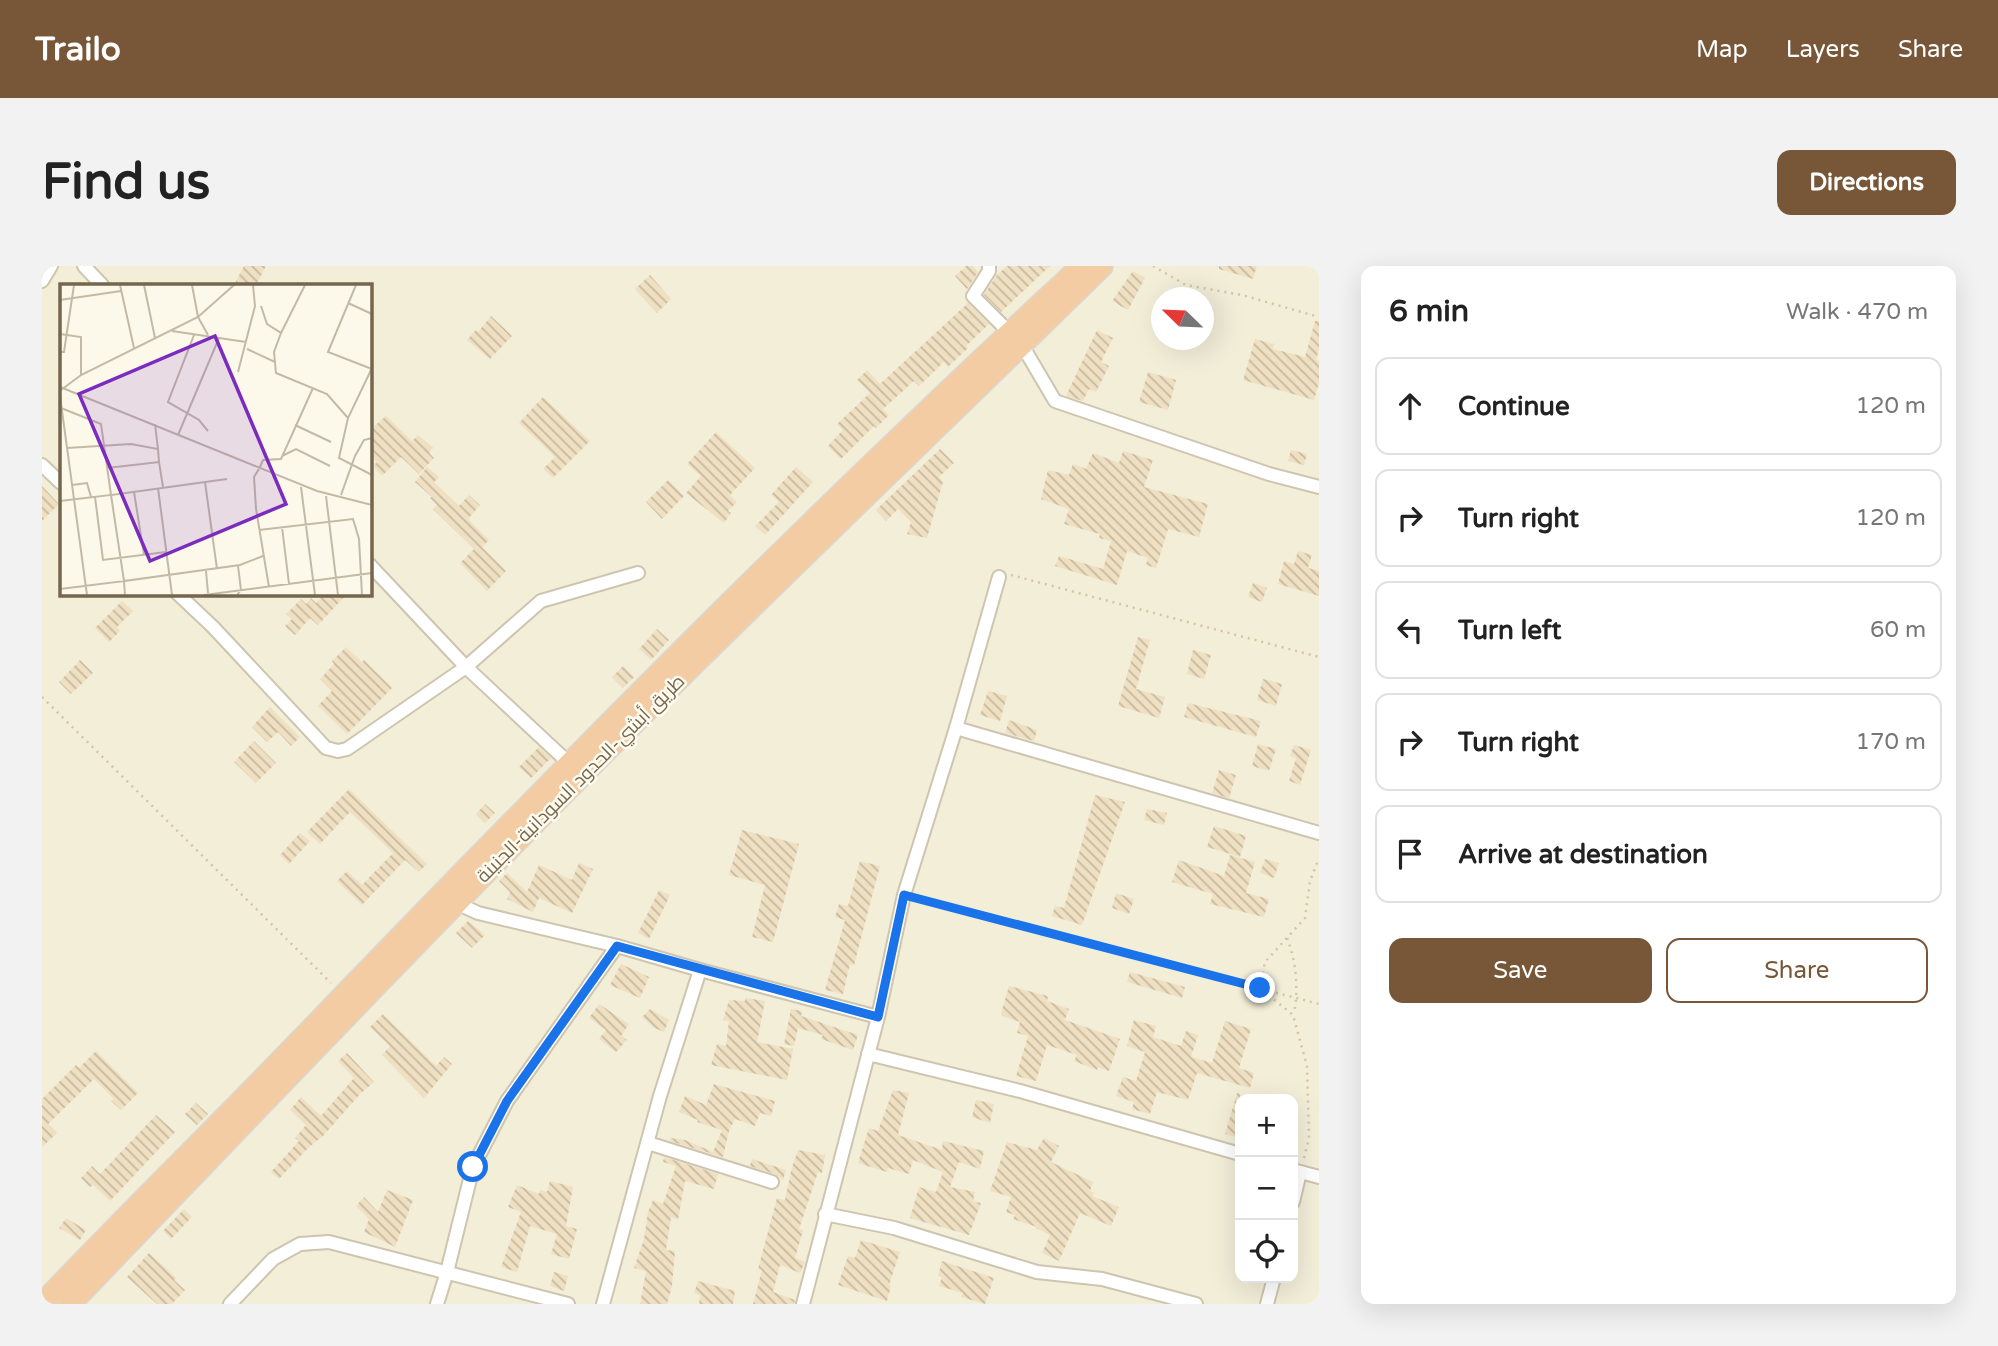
<!DOCTYPE html>
<html lang="en">
<head>
<meta charset="utf-8">
<style>
	:root { --surface:#fff; --page:#f2f2f2; --text:#222; --muted:#767676; --line:#e0e0e0; --accent:#775738 }
	body { margin:0; font-family:"Varela Round",Cairo,sans-serif; background:var(--page); color:var(--text) }
	.controls { position:absolute; right:21px; bottom:21px; display:grid; overflow:hidden; border-radius:14px; box-shadow:0 7px 28px #0002 }
	.controls button { width:63px; height:63px; display:grid; place-items:center; padding:0; border:0; border-bottom:2px solid var(--line); background:var(--surface); color:var(--text); font:35px sans-serif }
	.compass { position:absolute; left:1109px; top:21px; width:63px; height:63px; border-radius:50%; background:var(--surface); box-shadow:0 7px 28px #0002; rotate:293deg }
	.stop { position:absolute; width:21px; height:21px; margin:-16px; border:5px solid #1a73e8; border-radius:50%; background:#fff }
	.stop.end { background:#1a73e8; border-color:#fff; box-shadow:0 2px 7px #0008 }
	.list { margin:0; padding:0; list-style:none }
	h2 { display:flex; justify-content:space-between; align-items:center; height:91px; margin:0; padding:0 28px; font-size:30px }
	h2 small { font-size:23px; font-weight:400; color:var(--muted) }
	.list li { display:grid; grid-template-columns:46px 1fr auto; gap:21px; align-items:center; box-sizing:border-box; height:98px; margin:0 14px 14px; padding:0 14px; border:2px solid var(--line); border-radius:14px }
	.list b { display:block; font-size:26px; white-space:nowrap }
	.list em { font-size:23px; font-style:normal; color:var(--muted) }
	.actions { display:flex; gap:14px; padding:21px 28px }
	.actions a { flex:1; padding:16px 0; border:2px solid var(--accent); border-radius:14px; text-align:center; font-size:24px; color:var(--accent) }
	.actions .main { background:var(--accent); color:#fff }
	.icon { flex:none; width:38px; height:38px; fill:none; stroke:currentColor; stroke-width:2; stroke-linecap:round; stroke-linejoin:round }
	.map { position:relative; flex:none; width:1277px; height:1038px; overflow:hidden; border-radius:14px }
	header { display:flex; align-items:center; gap:42px; box-sizing:border-box; height:98px; padding:0 35px; background:var(--accent); color:#fff }
	header strong { font-size:33px }
	nav { display:flex; gap:38px; margin-inline-start:auto; font-size:24px }
	.intro { display:flex; align-items:center; justify-content:space-between; box-sizing:border-box; height:168px; padding:0 42px }
	h1 { margin:0; font-size:49px }
	.button { padding:18px 32px; border-radius:14px; background:var(--accent); color:#fff; font-size:24px; font-weight:700 }
	main { display:flex; gap:42px; padding:0 42px }
	aside { flex:1; background:var(--surface); border-radius:14px; box-shadow:0 7px 28px #0002 }
	.map>svg:first-child { display:block }
	.residential { fill:#f3eed8; fill-rule:evenodd }
	.building { fill:url(#building-back-hatch) }
	.lines { fill:none; stroke-linecap:round; stroke-linejoin:round }
	.street-casing { stroke:#cec5b0; stroke-width:16 }
	.highway-casing { stroke:#dbd7d1; stroke-width:24 }
	.path { stroke:#d6c4a5; stroke-width:2.5; stroke-dasharray:2 5; stroke-linecap:butt }
	.street { stroke:#fff; stroke-width:12 }
	.highway { stroke:#f3cca4; stroke-width:21 }
	.route { stroke:#1a73e8; stroke-width:9 }
	.labels { text-anchor:middle; stroke-width:5; stroke-linejoin:round; paint-order:stroke }
	.street-label { font-size:19px; fill:#76664e; stroke:#fefcf0 }
	.inset-road { fill:none; stroke:#c2baa7; stroke-width:2 }
	.view { fill:#7b2cbf; fill-opacity:0.15; stroke:#7b2cbf; stroke-width:3.5 }
	.inset-edge { fill:none; stroke:#76664e; stroke-width:3.5 }
</style>
</head>
<body>
<header>
<strong>Trailo</strong>
<nav><a>Map</a><a>Layers</a><a>Share</a></nav>
</header>
<div class="intro"><h1>Find us</h1><a class="button">Directions</a></div>
<main>
<div class="map">
<svg width="1277" height="1038" viewBox="0 0 1277 1038">
	<defs>
		<pattern id="building-back-hatch" width="6" height="6" patternUnits="userSpaceOnUse" patternTransform="scale(1.75)"><rect width="6" height="6" fill="#f0e0c2"/><path d="M-1 5l2 2M0 0l6 6M5-1l2 2" fill="none" stroke="#c7b9a0"/></pattern>
	</defs>
	<rect width="100%" height="100%" fill="#fcf9ea"/>
	<!-- residential -->
	<path class="residential" d="M 0,0 L 1277,0 L 1277,1038 L 0,1038 ZM 19,19 L 327,19 L 327,327 L 19,327 ZM 1120,32 L 1162,32 L 1162,74 L 1120,74 ZM 1198,833 L 1251,833 L 1251,1012 L 1198,1012 Z"/>
	<!-- building -->
	<g class="building">
		<path d="M 202,0 L 224,0 L 214,19 L 192,19 Z"/>
		<path d="M 924,0 L 931,0 L 936,6 L 925,23 L 913,10 Z"/>
		<path d="M 965,0 L 1008,0 L 959,46 L 942,29 L 955,9 Z"/>
		<path d="M 1177,0 L 1215,0 L 1211,13 L 1177,3 Z"/>
		<path d="M 1091,5 L 1103,12 L 1086,44 L 1070,35 Z"/>
		<path d="M 608,9 L 629,33 L 615,47 L 593,23 Z"/>
		<path d="M 926,37 L 947,58 L 924,80 L 926,82 L 906,101 L 902,96 L 877,120 L 872,115 L 841,143 L 847,149 L 834,162 L 832,160 L 799,193 L 786,180 L 801,164 L 795,158 L 828,127 L 815,114 L 825,104 L 838,118 Z"/>
		<path d="M 449,50 L 470,70 L 448,93 L 425,74 L 434,64 L 436,66 Z"/>
		<path d="M 1273,55 L 1277,55 L 1277,83 L 1274,94 L 1277,95 L 1277,117 L 1272,134 L 1201,114 L 1213,73 L 1232,78 L 1231,83 L 1263,91 Z"/>
		<path d="M 1055,64 L 1071,72 L 1059,96 L 1067,100 L 1054,126 L 1047,123 L 1041,135 L 1024,130 Z"/>
		<path d="M 1106,106 L 1134,114 L 1126,144 L 1097,136 Z"/>
		<path d="M 501,131 L 548,175 L 511,212 L 501,203 L 513,191 L 477,157 Z"/>
		<path d="M 344,150 L 370,175 L 376,169 L 391,182 L 387,187 L 392,192 L 377,208 L 359,191 L 340,210 L 331,200 L 335,196 L 327,189 L 327,165 Z"/>
		<path d="M 674,166 L 713,202 L 688,229 L 695,236 L 686,245 L 689,247 L 682,257 L 644,227 L 659,210 L 645,198 Z"/>
		<path d="M 898,183 L 912,197 L 897,211 L 901,216 L 885,272 L 865,268 L 869,256 L 856,243 L 844,255 L 834,244 Z"/>
		<path d="M 1249,184 L 1265,188 L 1262,199 L 1246,195 Z"/>
		<path d="M 1081,185 L 1111,194 L 1102,221 L 1166,238 L 1157,271 L 1126,263 L 1114,302 L 1104,299 L 1106,292 L 1085,285 L 1075,319 L 1013,300 L 1017,290 L 1061,303 L 1069,275 L 1057,272 L 1058,268 L 1022,258 L 1027,243 L 999,233 L 1006,204 L 1027,209 L 1031,198 L 1044,203 L 1051,187 L 1077,197 Z"/>
		<path d="M 385,201 L 397,211 L 392,216 L 417,240 L 427,229 L 438,239 L 426,253 L 447,274 L 440,281 L 464,305 L 445,325 L 418,297 L 432,283 L 391,243 L 395,239 L 388,232 L 390,231 L 373,216 Z"/>
		<path d="M 754,201 L 771,216 L 723,269 L 713,260 L 737,236 L 729,229 Z"/>
		<path d="M 626,214 L 642,230 L 620,253 L 604,236 Z"/>
		<path d="M 0,220 L 17,238 L 0,255 Z"/>
		<path d="M 1256,285 L 1270,289 L 1266,302 L 1277,305 L 1277,330 L 1236,318 L 1242,295 L 1252,298 Z"/>
		<path d="M 1211,317 L 1225,322 L 1220,336 L 1206,331 Z"/>
		<path d="M 283,327 L 306,327 L 276,359 L 268,352 L 253,369 L 243,360 L 250,353 L 244,348 L 259,333 L 264,338 L 269,332 L 274,337 Z"/>
		<path d="M 80,335 L 91,345 L 75,361 L 78,365 L 67,376 L 53,362 Z"/>
		<path d="M 615,363 L 627,374 L 609,394 L 597,383 Z"/>
		<path d="M 1096,371 L 1108,374 L 1094,423 L 1123,431 L 1117,452 L 1076,440 Z"/>
		<path d="M 304,381 L 320,396 L 322,394 L 350,422 L 305,468 L 276,440 L 290,425 L 278,413 L 292,398 L 290,395 Z"/>
		<path d="M 1151,384 L 1169,389 L 1162,413 L 1145,408 Z"/>
		<path d="M 38,394 L 51,407 L 29,428 L 17,416 Z"/>
		<path d="M 581,400 L 592,411 L 581,422 L 570,411 Z"/>
		<path d="M 1221,413 L 1240,418 L 1234,440 L 1215,434 Z"/>
		<path d="M 946,425 L 965,430 L 958,455 L 938,449 Z"/>
		<path d="M 1146,437 L 1219,455 L 1214,471 L 1142,451 Z"/>
		<path d="M 228,441 L 258,471 L 249,480 L 236,466 L 225,476 L 210,461 Z"/>
		<path d="M 967,454 L 995,464 L 992,475 L 963,467 Z"/>
		<path d="M 212,475 L 234,497 L 214,517 L 192,496 Z"/>
		<path d="M 1216,478 L 1234,483 L 1227,505 L 1210,500 Z"/>
		<path d="M 1252,479 L 1269,484 L 1258,519 L 1247,515 L 1254,492 L 1248,490 Z"/>
		<path d="M 497,481 L 509,492 L 489,512 L 477,501 Z"/>
		<path d="M 1177,504 L 1194,509 L 1187,532 L 1170,527 Z"/>
		<path d="M 307,523 L 385,598 L 377,606 L 363,594 L 320,639 L 295,615 L 305,605 L 320,619 L 351,587 L 308,546 L 278,578 L 265,566 Z"/>
		<path d="M 1053,529 L 1083,536 L 1040,659 L 1010,650 L 1013,640 L 1022,642 Z"/>
		<path d="M 443,538 L 453,547 L 443,557 L 434,548 Z"/>
		<path d="M 1105,543 L 1125,547 L 1122,559 L 1102,554 Z"/>
		<path d="M 1172,560 L 1204,570 L 1198,591 L 1165,581 Z"/>
		<path d="M 700,564 L 757,578 L 731,676 L 710,671 L 723,619 L 687,609 Z"/>
		<path d="M 258,567 L 268,575 L 247,598 L 238,589 Z"/>
		<path d="M 1188,589 L 1213,596 L 1204,627 L 1227,633 L 1222,651 L 1168,638 L 1171,628 L 1130,616 L 1137,594 L 1182,610 Z"/>
		<path d="M 1223,593 L 1237,597 L 1232,612 L 1218,607 Z"/>
		<path d="M 818,595 L 838,600 L 812,699 L 808,698 L 801,728 L 783,724 L 803,654 L 793,651 L 797,638 L 806,640 Z"/>
		<path d="M 537,597 L 551,603 L 530,647 L 497,632 L 491,646 L 465,633 L 468,626 L 457,615 L 465,607 L 485,626 L 497,599 L 530,614 Z"/>
		<path d="M 617,624 L 628,629 L 607,673 L 596,667 Z"/>
		<path d="M 1074,627 L 1092,633 L 1087,648 L 1070,642 Z"/>
		<path d="M 426,655 L 443,669 L 430,682 L 414,667 Z"/>
		<path d="M 579,698 L 607,711 L 598,732 L 568,719 Z"/>
		<path d="M 1088,706 L 1143,721 L 1140,732 L 1085,716 Z"/>
		<path d="M 967,720 L 1006,730 L 1005,735 L 1027,743 L 1023,754 L 1078,773 L 1067,805 L 1056,801 L 1055,804 L 1032,795 L 1035,789 L 1005,779 L 994,815 L 974,810 L 986,770 L 975,767 L 978,756 L 961,750 L 959,747 Z"/>
		<path d="M 703,732 L 723,735 L 715,776 L 751,783 L 745,814 L 669,799 L 675,778 L 684,780 L 687,755 L 681,754 L 687,734 L 703,735 Z"/>
		<path d="M 557,738 L 587,758 L 579,770 L 585,774 L 574,786 L 557,773 L 564,764 L 547,752 Z"/>
		<path d="M 608,743 L 627,754 L 622,766 L 612,762 L 600,751 Z"/>
		<path d="M 749,743 L 760,745 L 759,750 L 816,769 L 811,784 L 779,773 L 781,769 L 756,762 L 752,780 L 742,778 Z"/>
		<path d="M 341,748 L 394,800 L 402,791 L 410,798 L 382,832 L 340,789 L 348,780 L 328,761 Z"/>
		<path d="M 1092,754 L 1114,760 L 1111,771 L 1139,780 L 1144,765 L 1156,769 L 1149,791 L 1170,797 L 1183,755 L 1209,763 L 1197,802 L 1212,807 L 1208,822 L 1155,807 L 1146,834 L 1115,826 L 1108,848 L 1090,843 L 1092,836 L 1074,830 L 1081,811 L 1094,815 L 1103,786 L 1085,780 Z"/>
		<path d="M 54,785 L 96,827 L 79,844 L 69,835 L 72,833 L 52,813 L 6,858 L 15,867 L 0,881 L 0,833 L 34,799 L 37,802 Z"/>
		<path d="M 305,787 L 332,816 L 318,828 L 282,869 L 266,882 L 237,913 L 229,906 L 257,875 L 253,872 L 264,859 L 248,844 L 259,831 L 279,850 L 312,812 L 296,795 Z"/>
		<path d="M 672,818 L 733,835 L 729,850 L 718,847 L 713,860 L 693,853 L 687,865 L 681,891 L 628,875 L 629,872 L 643,874 L 671,886 L 680,864 L 655,856 L 656,854 L 637,846 L 643,830 L 664,839 Z"/>
		<path d="M 851,824 L 867,827 L 856,869 L 900,884 L 901,875 L 942,885 L 938,903 L 917,896 L 908,921 L 933,926 L 931,935 L 939,937 L 927,969 L 868,952 L 877,921 L 894,926 L 901,906 L 871,894 L 867,908 L 846,902 L 845,906 L 816,897 L 827,862 L 836,865 Z"/>
		<path d="M 1195,827 L 1198,828 L 1198,855 L 1194,871 L 1183,868 Z"/>
		<path d="M 934,834 L 952,838 L 948,857 L 930,851 Z"/>
		<path d="M 154,837 L 166,848 L 155,859 L 143,848 Z"/>
		<path d="M 114,849 L 133,866 L 68,935 L 51,919 L 48,921 L 39,912 L 50,900 L 58,908 Z"/>
		<path d="M 1002,872 L 1017,880 L 1009,896 L 1051,916 L 1048,925 L 1052,927 L 1050,930 L 1077,941 L 1069,960 L 1038,947 L 1017,995 L 1000,987 L 1008,969 L 994,962 L 995,961 L 971,953 L 973,949 L 964,946 L 969,931 L 948,925 L 965,876 L 995,884 Z"/>
		<path d="M 756,884 L 783,889 L 780,907 L 776,906 L 757,963 L 761,964 L 753,992 L 763,996 L 758,1007 L 738,999 L 731,1026 L 753,1034 L 752,1038 L 711,1038 L 720,1004 L 716,1003 L 735,932 L 743,934 L 750,901 Z"/>
		<path d="M 622,891 L 676,908 L 672,923 L 643,915 L 636,954 L 629,951 L 624,984 L 633,985 L 630,1020 L 625,1038 L 598,1038 L 604,1005 L 592,1002 L 602,973 L 606,946 L 611,934 L 621,938 L 634,900 L 621,896 Z"/>
		<path d="M 710,893 L 744,904 L 741,914 L 733,908 L 708,900 Z"/>
		<path d="M 508,915 L 531,921 L 524,960 L 535,963 L 527,993 L 509,988 L 515,968 L 488,960 L 475,1006 L 459,1001 L 479,946 L 466,941 L 475,919 L 497,928 L 498,924 L 505,926 Z"/>
		<path d="M 345,924 L 371,934 L 353,981 L 322,966 L 327,953 L 314,940 L 322,931 L 336,946 Z"/>
		<path d="M 142,943 L 150,951 L 129,973 L 121,965 Z"/>
		<path d="M 24,952 L 44,964 L 38,974 L 17,962 Z"/>
		<path d="M 819,974 L 858,986 L 847,1019 L 849,1020 L 845,1035 L 796,1019 L 806,990 L 813,992 Z"/>
		<path d="M 107,987 L 134,1012 L 132,1014 L 143,1024 L 130,1038 L 115,1038 L 85,1011 Z"/>
		<path d="M 900,995 L 952,1012 L 943,1038 L 919,1031 L 921,1027 L 897,1020 L 900,1011 L 896,1010 Z"/>
		<path d="M 512,1006 L 526,1010 L 522,1025 L 508,1020 Z"/>
		<path d="M 656,1015 L 693,1025 L 691,1038 L 657,1038 L 658,1029 L 652,1027 Z"/>
	</g>
	<g class="lines">
		<!-- street casing -->
		<g class="street-casing">
			<g id="street">
				<path d="M 42,0 L 60,19"/>
				<path d="M 947,0 L 947,5 L 931,30 L 967,66"/>
				<path d="M 0,15 L 9,0"/>
				<path d="M 980,79 L 1013,135 L 1227,208 L 1277,221"/>
				<path d="M 0,199 L 19,217"/>
				<path d="M 327,298 L 424,401 L 530,500"/>
				<path d="M 135,327 L 171,361 L 284,482 L 296,485 L 305,483 L 424,401 L 499,335 L 596,307"/>
				<path d="M 914,462 L 1277,567"/>
				<path d="M 410,635 L 436,647 L 575,680"/>
				<path d="M 826,788 L 978,825 L 1198,888"/>
				<path d="M 606,877 L 730,916"/>
				<path d="M 1251,904 L 1277,911"/>
				<path d="M 1251,936 L 1258,906"/>
				<path d="M 783,948 L 852,962 L 995,1006 L 1060,1013 L 1154,1038"/>
				<path d="M 188,1038 L 231,993 L 258,978 L 287,976 L 526,1038"/>
				<path d="M 395,1038 L 405,1006 L 431,901 L 465,835 L 575,680 L 658,704"/>
				<path d="M 561,1038 L 618,830 L 658,704 L 836,751"/>
				<path d="M 761,1038 L 836,751 L 862,629 L 914,462 L 957,311"/>
				<path d="M 1225,1038 L 1232,1012"/>
			</g>
		</g>
		<!-- highway casing -->
		<g class="highway-casing">
			<g id="highway">
				<path d="M 0,1038 C 92,942 187,849 279,753 C 527,496 777,242 1040,0"/>
				<path d="M 28,1038 C 198,861 367,683 540,509 C 711,337 887,170 1060,0"/>
			</g>
		</g>
		<!-- path -->
		<g class="path">
			<path d="M 1111,0 L 1144,19 L 1200,29 L 1277,51"/>
			<path d="M 969,309 L 1277,391"/>
			<path d="M 0,431 L 289,717"/>
			<path d="M 875,633 L 1277,738"/>
			<path d="M 1245,672 C 1254,695 1257,723 1252,747"/>
			<path d="M 1262,892 L 1267,872 L 1265,800 L 1251,749 L 1218,722 L 1223,696 L 1263,652 L 1268,615 L 1277,592"/>
		</g>
		<!-- street -->
		<use href="#street" class="street"/>
		<!-- highway -->
		<use href="#highway" class="highway"/>
	</g>
	<g class="lines">
		<!-- route -->
		<path class="route" d="M 431,901 L 465,835 L 575,680 L 836,751 L 862,629 L 1218,722"/>
	</g>
	<g class="labels">
		<!-- street labels -->
		<g class="street-label">
			<text transform="translate(538 512) rotate(-45)" y="7">طريق أبشي-الحدود السودانية-الجنينة</text>
		</g>
	</g>
	<!-- overview -->
	<g transform="translate(18 18)">
		<rect width="312" height="312" fill="#fcf9ea"/>
		<path class="inset-road" d="M 60,1 L 74,64M 84,1 L 95,54M 132,1 L 138,33 L 148,51M 296,1 L 268,68 L 312,85M 0,16 L 61,7M 288,19 L 312,30M 201,22 L 207,40 L 221,49 L 214,68 L 216,89 L 267,110 L 288,134M 112,47 L 186,58M 221,49 L 245,1M 0,50 L 21,53 L 21,91M 134,51 L 108,118 L 139,136 L 148,147M 187,65 L 215,78M 0,68 L 4,68 L 14,1M 312,84 L 288,134 L 279,174 L 312,191M 178,88 L 195,22 L 193,1M 0,103 L 257,207 L 312,221M 1,106 L 21,91 L 138,33 L 174,1M 0,112 L 27,311M 95,140 L 98,165M 235,141 L 271,158M 118,151 L 159,54M 7,164 L 71,160 L 98,165 L 99,178M 222,172 L 236,165 L 270,182M 200,183 L 203,176 L 221,175 L 253,104M 47,184 L 99,178 L 103,203M 199,185 L 194,193 L 196,225 L 209,303M 167,195 L 51,211 L 64,297 L 180,281 L 203,272M 145,198 L 157,285M 12,201 L 27,199 L 31,213M 241,203 L 255,311M 98,204 L 112,311M 74,208 L 84,271M 281,211 L 295,172 L 304,156 L 312,154M 266,212 L 278,311M 35,213 L 43,276 L 106,268M 0,217 L 51,211 L 41,140 L 1,124M 222,243 L 229,300M 199,246 L 293,235 L 299,255 L 302,311M 146,287 L 148,309M 0,305 L 64,297 L 65,311M 144,311 L 312,289M 177,311 L 181,306 L 178,282"/>
		<path class="view" d="M 155,52 L 226,220 L 90,277 L 19,110 Z"/>
		<rect width="312" height="312" class="inset-edge"/>
	</g>
</svg>
<div class="controls">
<button>+</button>
<button>−</button>
<button><svg class="icon" aria-label="locate" viewBox="0 0 24 24"><circle cx="12" cy="12" r="6"/><path d="M12 2v4M12 18v4M2 12h4M18 12h4"/></svg></button>
</div>
<svg class="compass" viewBox="-18 -18 36 36"><path d="M0-13l5 13h-10z" fill="#e53935"/><path d="M0 13l5-13h-10z" fill="#767676"/></svg>
<div class="stop" style="left:431px;top:901px"></div>
<div class="stop end" style="left:1218px;top:722px"></div>
</div>
<aside>
<h2>6 min<small>Walk · 470 m</small></h2>
<ul class="list">
<li><svg class="icon" aria-label="ahead" viewBox="0 0 24 24"><path d="M12 20V5M6 11l6-6 6 6"/></svg><div><b>Continue</b></div><em>120 m</em></li>
<li><svg class="icon" aria-label="right" viewBox="0 0 24 24"><path d="M7 20v-9h11M14 6l5 5-5 5"/></svg><div><b>Turn right</b></div><em>120 m</em></li>
<li><svg class="icon" aria-label="left" viewBox="0 0 24 24"><path d="M17 20v-9H6M10 6l-5 5 5 5"/></svg><div><b>Turn left</b></div><em>60 m</em></li>
<li><svg class="icon" aria-label="right" viewBox="0 0 24 24"><path d="M7 20v-9h11M14 6l5 5-5 5"/></svg><div><b>Turn right</b></div><em>170 m</em></li>
<li><svg class="icon" aria-label="arrive" viewBox="0 0 24 24"><path d="M6 21V4h12l-3 4 3 4H6"/></svg><div><b>Arrive at destination</b></div></li>
</ul>
<div class="actions"><a class="main">Save</a><a>Share</a></div>
</aside>
</main>
</body>
</html>
